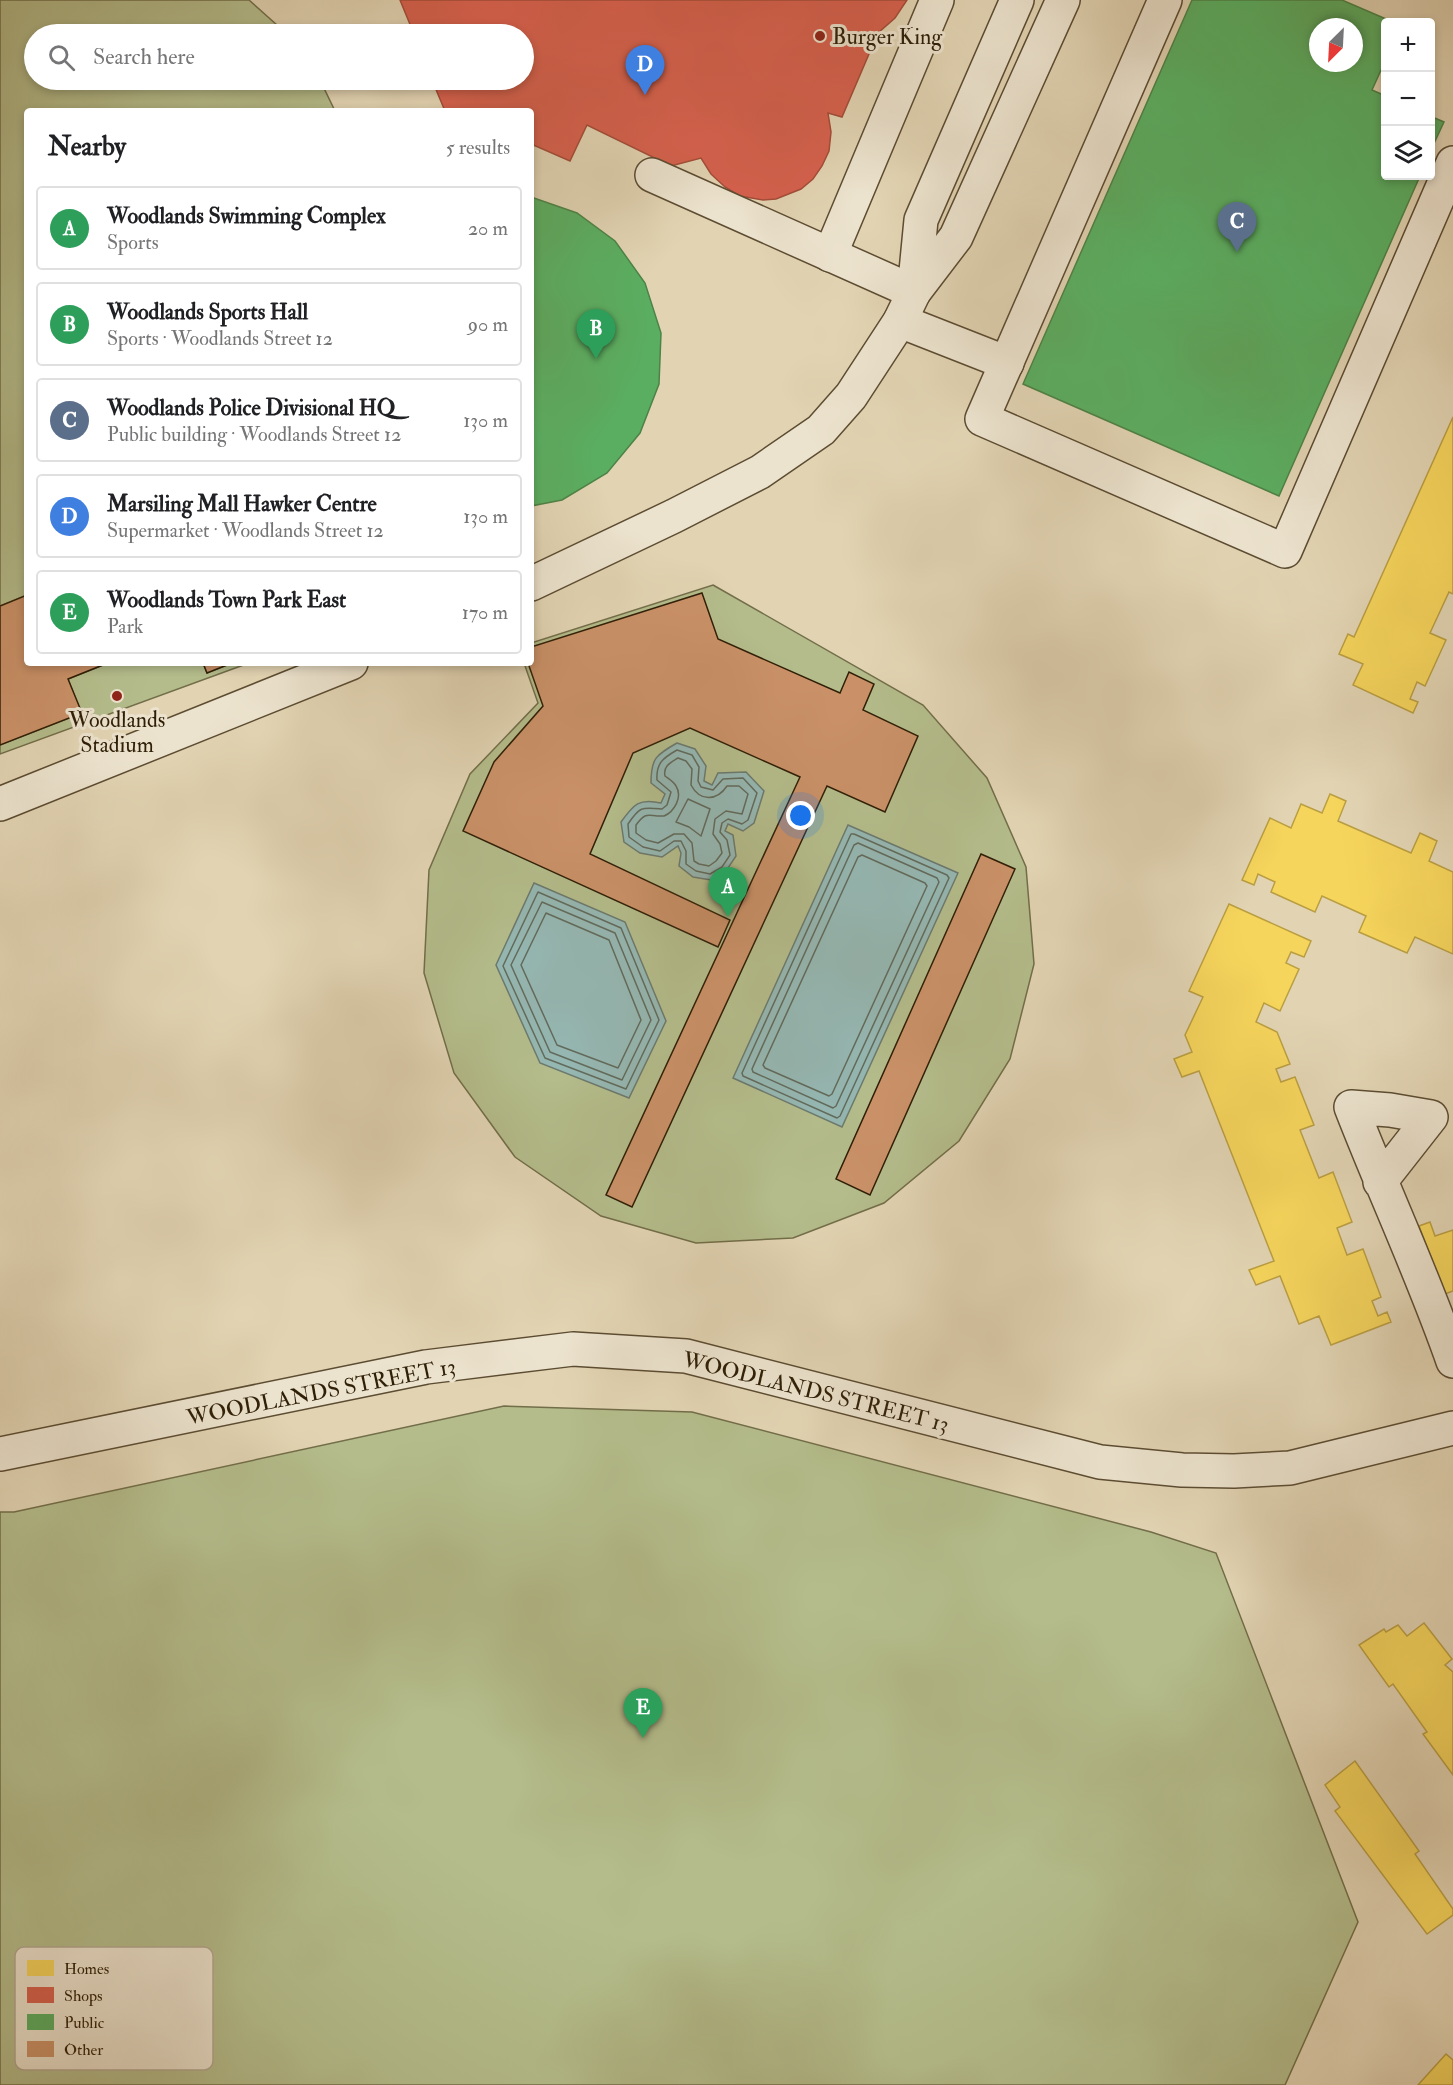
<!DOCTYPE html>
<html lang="en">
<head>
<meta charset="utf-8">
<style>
	:root { --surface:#fff; --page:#f2f2f2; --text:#202124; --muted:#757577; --line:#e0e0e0; --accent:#2563eb }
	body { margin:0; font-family:"IM FELL Double Pica",serif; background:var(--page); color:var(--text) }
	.controls { position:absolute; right:18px; top:18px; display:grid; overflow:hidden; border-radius:6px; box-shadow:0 3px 9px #0003 }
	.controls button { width:54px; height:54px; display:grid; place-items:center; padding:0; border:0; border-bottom:2px solid var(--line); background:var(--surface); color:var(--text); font:30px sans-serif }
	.compass { position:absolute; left:1309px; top:18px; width:54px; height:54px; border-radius:50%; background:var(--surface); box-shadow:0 3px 9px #0003; rotate:204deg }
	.you { position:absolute; left:801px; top:816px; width:21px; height:21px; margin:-15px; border:4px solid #fff; border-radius:50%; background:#1a73e8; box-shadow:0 0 0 9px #1a73e833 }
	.badge { display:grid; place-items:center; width:39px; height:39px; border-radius:50%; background:var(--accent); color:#fff; font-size:20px; font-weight:700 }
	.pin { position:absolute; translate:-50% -50px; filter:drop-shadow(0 2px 3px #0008) }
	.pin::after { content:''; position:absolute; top:32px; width:21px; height:18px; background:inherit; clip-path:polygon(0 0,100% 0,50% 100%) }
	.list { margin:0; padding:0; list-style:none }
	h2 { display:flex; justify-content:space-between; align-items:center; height:78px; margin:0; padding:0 24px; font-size:26px }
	h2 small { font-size:20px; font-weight:400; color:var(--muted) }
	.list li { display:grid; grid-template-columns:39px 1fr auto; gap:18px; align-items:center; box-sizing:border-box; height:84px; margin:0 12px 12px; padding:0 12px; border:2px solid var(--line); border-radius:6px }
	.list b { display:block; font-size:22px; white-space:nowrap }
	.list p { margin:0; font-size:20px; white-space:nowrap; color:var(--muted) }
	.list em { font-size:20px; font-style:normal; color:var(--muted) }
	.icon { flex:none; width:33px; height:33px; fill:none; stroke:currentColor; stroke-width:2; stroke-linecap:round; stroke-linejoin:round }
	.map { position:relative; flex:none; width:1453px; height:2085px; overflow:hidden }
	.search { position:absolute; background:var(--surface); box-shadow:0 3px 9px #0003; left:24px; top:24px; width:510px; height:66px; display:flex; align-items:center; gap:15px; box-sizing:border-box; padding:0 21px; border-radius:33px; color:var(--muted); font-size:22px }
	.panel { position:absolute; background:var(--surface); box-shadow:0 3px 9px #0003; left:24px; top:108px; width:510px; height:558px; border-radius:6px }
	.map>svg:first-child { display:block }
	.green { fill:#b4bc8b; stroke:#726e49; stroke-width:1.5 }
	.water { fill:#95b7b2; stroke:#6c7a6e; stroke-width:1.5 }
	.homes { fill:#f6d55c; stroke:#ba9e42; stroke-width:1.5 }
	.shops { fill:#d6604d; stroke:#a44c38; stroke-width:1.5 }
	.public { fill:#5aae61; stroke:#4d8346; stroke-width:1.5; fill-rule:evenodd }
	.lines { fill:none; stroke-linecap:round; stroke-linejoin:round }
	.shore { stroke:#626b5c; stroke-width:1.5 }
	.building { fill:#ca9168; stroke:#2f1f07; stroke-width:1.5 }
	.minor-casing { stroke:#5c4c32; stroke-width:36 }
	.minor { stroke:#ece3ce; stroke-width:33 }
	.poi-dot { fill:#8f2418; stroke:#ece3ce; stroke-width:2 }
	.labels { text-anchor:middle; stroke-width:6; stroke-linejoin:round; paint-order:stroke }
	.poi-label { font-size:22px; fill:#2f1f07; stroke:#ece3ce; text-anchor:start }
	.street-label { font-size:22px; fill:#2f1f07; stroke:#ece3ce }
	.key { fill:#ece3ce; stroke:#b3a892; stroke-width:1.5 }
	.key-label { font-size:16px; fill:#2f1f07 }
</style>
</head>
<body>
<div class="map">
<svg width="1453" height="2085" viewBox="0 0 1453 2085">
	<rect width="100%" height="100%" fill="#e2d4b3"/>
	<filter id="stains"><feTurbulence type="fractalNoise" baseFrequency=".00333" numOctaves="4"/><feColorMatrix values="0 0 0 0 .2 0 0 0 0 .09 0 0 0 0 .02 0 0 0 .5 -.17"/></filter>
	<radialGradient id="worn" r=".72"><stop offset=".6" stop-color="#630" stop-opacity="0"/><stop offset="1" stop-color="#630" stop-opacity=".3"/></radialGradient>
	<!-- green -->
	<g class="green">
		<path d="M 0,0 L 249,0 L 287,34 L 34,34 L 34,80 L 320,80 L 335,111 L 27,111 L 27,595 L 0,606 Z"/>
		<path d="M 713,585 L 923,705 L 987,778 L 1026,867 L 1034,964 L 1010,1059 L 959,1141 L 884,1203 L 793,1238 L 696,1243 L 601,1216 L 515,1157 L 454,1073 L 424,973 L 429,870 L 470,774 L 538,703 L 524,663 L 531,663 L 531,643 Z"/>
		<path d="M 108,663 L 203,663 L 207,673 L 232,663 L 249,663 L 0,754 L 0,745 L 81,713 L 68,679 Z"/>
		<path d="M 504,1406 L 692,1412 L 1151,1532 L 1216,1553 L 1358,1922 L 1285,2085 L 0,2085 L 0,1512 L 14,1512 Z"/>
	</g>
	<!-- water -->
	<g class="water">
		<path d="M 677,743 L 695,749 L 706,766 L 704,781 L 712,785 L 718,773 L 746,772 L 764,791 L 754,823 L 743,831 L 728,824 L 725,831 L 733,835 L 736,856 L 726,871 L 711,880 L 693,877 L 679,866 L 681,853 L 678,846 L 662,857 L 640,853 L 624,842 L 621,822 C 634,804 639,798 661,803 L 665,794 L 651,783 C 651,758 656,755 677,743 Z"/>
		<path d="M 848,825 L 958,873 L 842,1127 L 733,1078 Z"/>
		<path d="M 534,883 L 625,922 L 666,1021 L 629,1098 L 540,1063 L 496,965 Z"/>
	</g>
	<!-- homes -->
	<g class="homes">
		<path d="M 1453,417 L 1453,594 L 1449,592 L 1430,633 L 1446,640 L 1425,686 L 1417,682 L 1410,699 L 1418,702 L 1413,713 L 1353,685 L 1363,664 L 1339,654 L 1348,634 L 1354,637 Z"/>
		<path d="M 1330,794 L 1346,801 L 1338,821 L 1411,853 L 1420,833 L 1437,841 L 1429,861 L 1453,872 L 1453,954 L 1415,937 L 1407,953 L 1359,932 L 1366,916 L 1322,896 L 1315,912 L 1271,892 L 1275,882 L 1258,874 L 1254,885 L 1242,880 L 1270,818 L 1291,828 L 1301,804 L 1322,813 Z"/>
		<path d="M 1229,904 L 1311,941 L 1304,957 L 1291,952 L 1286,963 L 1299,969 L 1280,1011 L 1264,1003 L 1256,1022 L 1277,1032 L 1290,1064 L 1276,1069 L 1281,1082 L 1295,1077 L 1314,1125 L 1300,1130 L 1319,1178 L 1333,1172 L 1352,1222 L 1337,1228 L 1347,1255 L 1363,1249 L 1381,1297 L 1372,1301 L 1378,1316 L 1387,1312 L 1391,1322 L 1331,1345 L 1319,1316 L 1299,1324 L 1280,1276 L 1256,1285 L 1249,1270 L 1274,1261 L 1199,1071 L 1182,1077 L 1174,1059 L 1192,1052 L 1185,1035 L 1203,997 L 1189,991 Z"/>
		<path d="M 1430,1222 L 1435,1236 L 1453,1230 L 1453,1291 L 1445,1294 L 1419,1226 Z"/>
		<path d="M 1424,1623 L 1452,1659 L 1445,1665 L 1453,1672 L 1453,1775 L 1423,1734 L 1427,1732 L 1393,1684 L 1389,1687 L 1359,1645 L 1384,1629 L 1386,1632 L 1398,1625 L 1407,1636 Z"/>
		<path d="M 1355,1761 L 1419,1851 L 1415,1854 L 1453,1909 L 1453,1915 L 1427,1934 L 1335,1811 L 1340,1807 L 1325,1785 Z"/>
		<path d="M 1446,2054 L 1453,2060 L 1453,2085 L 1418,2085 Z"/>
	</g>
	<!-- shops -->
	<path class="shops" d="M 400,0 L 907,0 L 895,18 L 878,33 L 842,117 L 828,113 L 831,132 L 829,151 L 822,166 L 813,179 L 801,189 L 776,199 L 763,200 L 740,196 L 725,187 L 711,174 L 701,158 L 671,166 L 587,125 L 570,161 L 531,144 L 531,111 L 445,111 L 432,80 L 524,80 L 524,34 L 414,34 Z"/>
	<!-- public -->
	<g class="public">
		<path d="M 1192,0 L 1342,0 L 1393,22 L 1386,22 L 1386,59 L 1372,90 L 1386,96 L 1386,176 L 1420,176 L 1279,496 L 1023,384 ZM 1318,27 L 1354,27 L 1354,63 L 1318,63 Z"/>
		<path d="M 1430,116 L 1444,122 L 1430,152 Z"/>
		<path d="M 531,197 L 577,213 L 615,241 L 645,283 L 661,333 L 659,384 L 640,433 L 607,473 L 562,500 L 531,506 Z"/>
	</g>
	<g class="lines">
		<!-- shore -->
		<g class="shore">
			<path d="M 677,750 L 692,755 L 699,767 L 698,781 L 701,787 L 713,790 L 723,779 L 743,778 L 757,793 L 748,820 L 742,824 L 728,819 L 722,823 L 720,832 L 727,840 L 730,855 L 722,867 L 710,874 L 696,871 L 686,864 L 686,851 L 681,841 L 674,841 L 660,851 L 643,847 L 629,837 L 628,824 C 640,806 642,807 662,809 L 667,805 L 671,792 L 657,780 C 656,763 663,758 677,750 Z"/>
			<path d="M 678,758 L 686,761 L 692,769 L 691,785 C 700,802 717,801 727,786 L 739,786 L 748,794 L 742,814 L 726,811 L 715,819 L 713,834 L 720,844 L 722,853 L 716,861 L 709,866 L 699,864 L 694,861 L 692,843 L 684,834 L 674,834 L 658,843 L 646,840 L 636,833 L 636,825 C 647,810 648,817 664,816 C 674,812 683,797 676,786 C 674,782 669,779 665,776 C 663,766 670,763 678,758 Z"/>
			<path d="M 688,799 L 710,809 L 701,836 L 689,827 L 676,822 Z"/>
			<path d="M 851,834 L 854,834 L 947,875 L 949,878 L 840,1116 L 837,1118 L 743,1076 L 742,1073 Z"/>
			<path d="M 858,843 L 937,878 L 939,882 L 836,1106 L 833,1108 L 753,1072 L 752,1069 L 854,845 Z"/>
			<path d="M 862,855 L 925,883 L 927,886 L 832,1094 L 829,1096 L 765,1068 L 763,1065 L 858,857 Z"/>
			<path d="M 538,892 L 621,928 L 659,1020 L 626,1089 L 545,1058 L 503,966 Z"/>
			<path d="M 542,902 L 615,933 L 651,1020 L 622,1080 L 550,1052 L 511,965 Z"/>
			<path d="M 546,913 L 609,940 L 641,1020 L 618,1068 L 557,1045 L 521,965 Z"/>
		</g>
	</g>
	<!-- building -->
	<g class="building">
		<path d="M 702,593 L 718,639 L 840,693 L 849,672 L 874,684 L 863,710 L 918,736 L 885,812 L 827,786 L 632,1207 L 606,1195 L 800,777 L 690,728 L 633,753 L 590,854 L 730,920 L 718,947 L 463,831 L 494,762 L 543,706 L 528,663 L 531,663 L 531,647 Z"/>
		<path d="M 27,595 L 27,663 L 108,663 L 68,679 L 82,713 L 0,745 L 0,606 Z"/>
		<path d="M 203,663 L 232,663 L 207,673 Z"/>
		<path d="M 981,854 L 1015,869 L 870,1195 L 836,1179 Z"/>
	</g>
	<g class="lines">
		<!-- minor casing -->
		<g class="minor-casing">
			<g id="minor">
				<path d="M 1165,0 L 982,419 L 1285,551 L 1453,163"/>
				<path d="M 652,175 L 914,292"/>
				<path d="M 830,255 L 937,0"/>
				<path d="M 914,292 L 921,220 L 1017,0"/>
				<path d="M 900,321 L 1007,363"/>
				<path d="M 531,584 L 674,516 L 760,472 L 821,430 L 851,396 L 900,321 L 914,292 L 956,237 L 1063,0"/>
				<path d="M 0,804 L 351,663"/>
				<path d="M 1380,1182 L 1431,1117 L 1390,1110 L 1351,1107 C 1384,1192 1423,1275 1453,1361"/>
				<path d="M 0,1454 L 426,1367 L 573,1349 L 686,1356 L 1100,1462 L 1182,1470 L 1234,1471 L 1290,1468 L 1453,1428"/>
			</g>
		</g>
		<!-- minor -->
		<use href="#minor" class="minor"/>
	</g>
	<!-- markers -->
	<g class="poi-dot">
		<circle cx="820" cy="36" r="6"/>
		<circle cx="117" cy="696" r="6"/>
	</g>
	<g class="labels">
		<!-- poi labels -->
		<g class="poi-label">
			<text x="832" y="44">Burger King</text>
			<text x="117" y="727" text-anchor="middle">Woodlands<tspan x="117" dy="25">Stadium</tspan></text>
		</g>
		<!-- street labels -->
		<g class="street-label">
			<text transform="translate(321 1391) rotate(-11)" y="8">WOODLANDS STREET 13</text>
			<text transform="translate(816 1391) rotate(14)" y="8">WOODLANDS STREET 13</text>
		</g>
	</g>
	<!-- legend -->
	<rect x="15" y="1947" width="198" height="123" rx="9" class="key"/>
	<rect x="27" y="1960" width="27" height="16" fill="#f6d55c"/>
	<rect x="27" y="1987" width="27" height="16" fill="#d6604d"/>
	<rect x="27" y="2014" width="27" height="16" fill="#5aae61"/>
	<rect x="27" y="2041" width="27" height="16" fill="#ca9168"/>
	<g class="key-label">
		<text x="64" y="1974">Homes</text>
		<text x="64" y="2001">Shops</text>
		<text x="64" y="2028">Public</text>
		<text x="64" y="2055">Other</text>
	</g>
	<rect width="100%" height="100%" filter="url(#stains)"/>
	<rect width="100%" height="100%" fill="url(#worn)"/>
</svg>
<div class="controls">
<button>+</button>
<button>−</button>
<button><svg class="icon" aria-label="layers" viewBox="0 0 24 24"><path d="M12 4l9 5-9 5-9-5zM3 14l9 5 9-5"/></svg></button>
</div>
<svg class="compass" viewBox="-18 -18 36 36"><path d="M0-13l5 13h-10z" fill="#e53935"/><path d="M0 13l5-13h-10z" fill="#757577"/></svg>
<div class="you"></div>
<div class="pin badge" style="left:728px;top:917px;background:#2e9e5b">A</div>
<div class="pin badge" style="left:596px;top:359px;background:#2e9e5b">B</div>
<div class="pin badge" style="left:1237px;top:252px;background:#5c6f8a">C</div>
<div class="pin badge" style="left:645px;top:95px;background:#3f7fe0">D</div>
<div class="pin badge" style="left:643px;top:1738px;background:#2e9e5b">E</div>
<div class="search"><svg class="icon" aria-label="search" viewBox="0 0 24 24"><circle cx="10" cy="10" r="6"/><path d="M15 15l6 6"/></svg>Search here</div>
<section class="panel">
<h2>Nearby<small>5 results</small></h2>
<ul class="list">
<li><span class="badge" style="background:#2e9e5b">A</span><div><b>Woodlands Swimming Complex</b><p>Sports</p></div><em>20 m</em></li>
<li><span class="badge" style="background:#2e9e5b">B</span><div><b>Woodlands Sports Hall</b><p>Sports · Woodlands Street 12</p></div><em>90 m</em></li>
<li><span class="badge" style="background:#5c6f8a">C</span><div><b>Woodlands Police Divisional HQ</b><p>Public building · Woodlands Street 12</p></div><em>130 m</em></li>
<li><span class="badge" style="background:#3f7fe0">D</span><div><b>Marsiling Mall Hawker Centre</b><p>Supermarket · Woodlands Street 12</p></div><em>130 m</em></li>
<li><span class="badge" style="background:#2e9e5b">E</span><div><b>Woodlands Town Park East</b><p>Park</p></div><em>170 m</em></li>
</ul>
</section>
</div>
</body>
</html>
